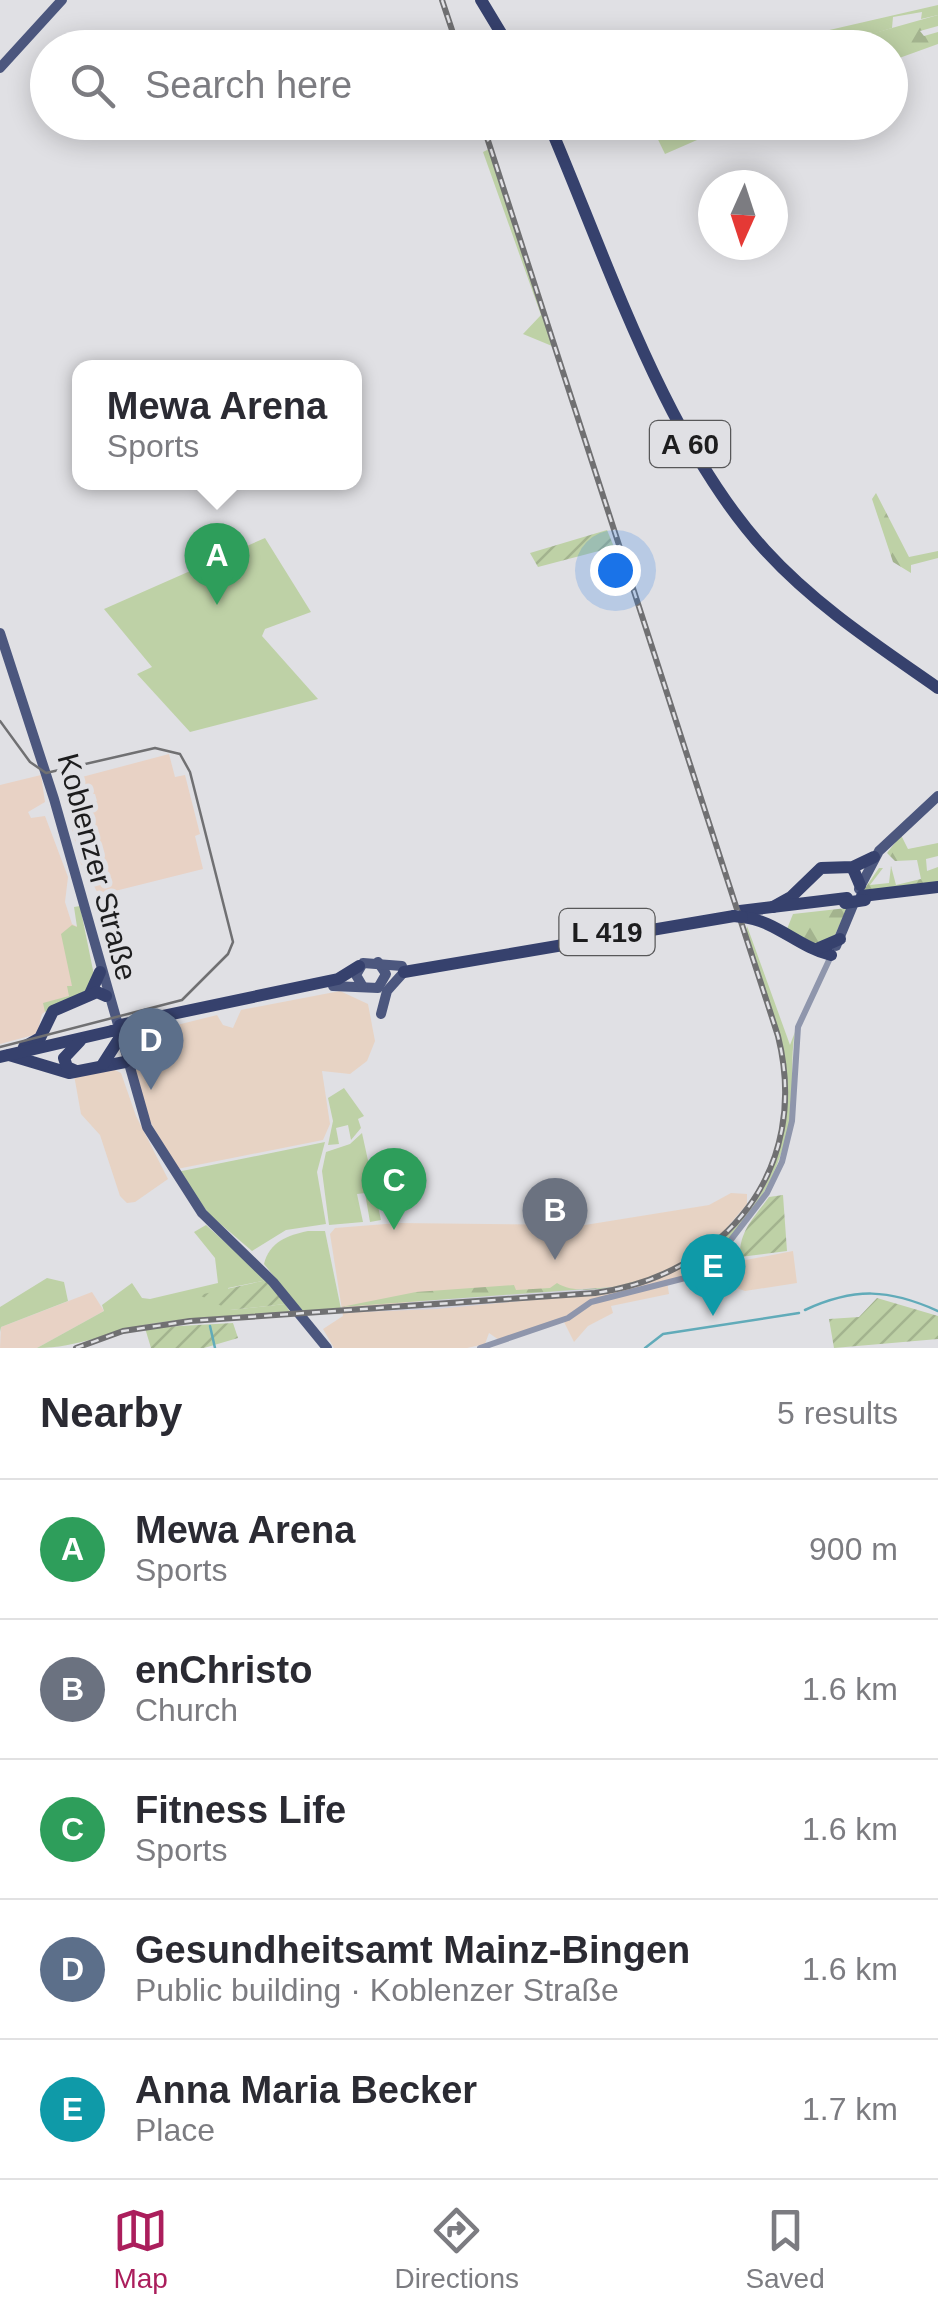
<!DOCTYPE html>
<html lang="en">
<head>
<meta charset="utf-8">
<style>
	:root { --surface:#fff; --page:#f7f7f7; --text:#2b2b33; --muted:#7c7c81; --line:#e1e1e2; --accent:#ab1e5c }
	body { margin:0; font-family:Helvetica,sans-serif; background:var(--page); color:var(--text) }
	.compass { position:absolute; left:698px; top:170px; width:90px; height:90px; border-radius:50%; background:var(--surface); box-shadow:0 5px 25px #0003; rotate:183deg }
	.you { position:absolute; left:615px; top:570px; width:35px; height:35px; margin:-25px; border:8px solid #fff; border-radius:50%; background:#1a73e8; box-shadow:0 0 0 15px #1a73e833 }
	.badge { display:grid; place-items:center; width:65px; height:65px; border-radius:50%; background:var(--accent); color:#fff; font-size:32px; font-weight:700 }
	.pin { position:absolute; translate:-50% -82px; filter:drop-shadow(0 2px 5px #0008) }
	.pin::after { content:''; position:absolute; top:52px; width:35px; height:30px; background:inherit; clip-path:polygon(0 0,100% 0,50% 100%) }
	.popup { position:absolute; left:72px; top:360px; width:290px; height:130px; box-sizing:border-box; display:grid; place-content:center; border-radius:20px; background:var(--surface); filter:drop-shadow(0 2px 8px #0005); font-size:32px; white-space:nowrap; color:var(--muted) }
	.popup b { font-size:38px; color:var(--text) }
	.popup::after { content:''; position:absolute; left:50%; top:100%; margin-left:-20px; border:20px solid transparent; border-top-color:var(--surface) }
	.list { margin:0; padding:0; list-style:none }
	h2 { display:flex; justify-content:space-between; align-items:center; height:130px; margin:0; padding:0 40px; font-size:42px }
	h2 small { font-size:32px; font-weight:400; color:var(--muted) }
	.list li { display:grid; grid-template-columns:65px 1fr auto; gap:30px; align-items:center; box-sizing:border-box; height:140px; padding:0 40px; border-top:2px solid var(--line) }
	.list b { display:block; font-size:38px; white-space:nowrap }
	.list p { margin:0; font-size:32px; white-space:nowrap; color:var(--muted) }
	.list em { font-size:32px; font-style:normal; color:var(--muted) }
	.icon { flex:none; width:55px; height:55px; fill:none; stroke:currentColor; stroke-width:2; stroke-linecap:round; stroke-linejoin:round }
	.map { position:relative; flex:none; width:938px; height:1348px; overflow:hidden }
	.search { position:absolute; background:var(--surface); box-shadow:0 5px 25px #0003; left:30px; right:30px; top:30px; height:110px; display:flex; align-items:center; gap:25px; box-sizing:border-box; padding:0 35px; border-radius:55px; color:var(--muted); font-size:38px }
	.sheet { height:830px; background:var(--surface) }
	nav { display:flex; justify-content:space-around; align-items:center; box-sizing:border-box; height:140px; border-top:2px solid var(--line); background:var(--surface); font-size:28px; color:var(--muted) }
	nav a { display:grid; justify-items:center; gap:5px }
	nav .on { color:var(--accent) }
	.map>svg:first-child { display:block }
	.commercial { fill:#e7d3c4 }
	.built { fill:#d2d2dd }
	.education { fill:#e8d2c5 }
	.grass { fill:#bed1a6 }
	.forest { fill:url(#forest-firs) }
	.garden { fill:url(#garden-furrows) }
	.lines { fill:none; stroke-linecap:round; stroke-linejoin:round }
	.stream { stroke:#61abb9; stroke-width:2.5 }
	.minor { stroke:#8f96ac; stroke-width:6 }
	.major { stroke:#4c577e; stroke-width:10 }
	.highway { stroke:#36416d; stroke-width:12 }
	.tram { stroke:#707072; stroke-width:2.5 }
	.rail-casing { stroke:#707072; stroke-width:6 }
	.rail { stroke:#e0e0e4; stroke-width:2.5; stroke-dasharray:8; stroke-linecap:butt }
	.highway-bridge { stroke:#36416d; stroke-width:12 }
	.labels { text-anchor:middle; stroke-width:10; stroke-linejoin:round; paint-order:stroke }
	.shield { fill:#e0e0e4; stroke:#585859; stroke-width:2.5 }
	.shield-label { font-size:28px; font-weight:bold; fill:#1d1d1e }
	.street-label { font-size:30px; fill:#1d1d1e; stroke:#e0e0e4 }
</style>
</head>
<body>
<div class="map">
<svg width="938" height="1348" viewBox="0 0 938 1348">
	<defs>
		<pattern id="forest-firs" width="22" height="20" patternUnits="userSpaceOnUse" patternTransform="scale(2.5)"><rect width="22" height="20" fill="#bed1a6"/><path d="M5 1l3.5 6h-7zM16 11l3.5 6h-7z" fill="#a3b38e"/></pattern>
		<pattern id="garden-furrows" width="10" height="10" patternUnits="userSpaceOnUse" patternTransform="scale(2.5)"><rect width="10" height="10" fill="#bed1a6"/><path d="M-1 1l2-2M0 10L10 0M9 11l2-2" fill="none" stroke="#a3b38e"/></pattern>
	</defs>
	<rect width="100%" height="100%" fill="#e0e0e4"/>
	<!-- commercial -->
	<g class="commercial">
		<path d="M 340,991 L 368,1004 L 375,1041 L 367,1061 L 350,1074 L 322,1071 L 330,1124 L 323,1140 L 177,1169 L 147,1116 L 129,1043 L 153,1031 L 217,1015 L 223,1025 L 233,1028 L 241,1010 Z"/>
		<path d="M 113,1069 L 121,1073 L 136,1116 L 168,1179 L 135,1202 L 127,1203 L 120,1196 L 100,1135 L 81,1114 L 74,1075 Z"/>
		<path d="M 731,1193 L 747,1194 L 747,1204 L 713,1244 L 692,1258 L 697,1271 L 667,1281 L 669,1294 L 611,1306 L 613,1313 L 588,1326 L 574,1342 L 562,1318 L 499,1340 L 489,1333 L 485,1344 L 467,1348 L 334,1348 L 323,1329 L 343,1316 L 330,1234 L 335,1228 L 398,1223 L 585,1225 L 709,1205 Z"/>
		<path d="M 793,1251 L 797,1283 L 745,1291 L 723,1283 L 720,1265 Z"/>
	</g>
	<!-- built -->
	<g class="built">
		<path d="M 742,920 L 784,1055 L 787,1087 L 784,1130 L 772,1172 L 754,1205 L 733,1230 L 694,1261 L 729,1229 L 752,1201 L 774,1154 L 783,1115 L 781,1054 Z"/>
		<path d="M 689,1261 L 672,1273 L 645,1283 L 594,1294 L 437,1309 L 310,1314 L 463,1296 L 614,1287 L 645,1281 Z"/>
	</g>
	<!-- education -->
	<g class="education">
		<path d="M 169,754 L 175,777 L 185,775 L 200,834 L 195,836 L 203,869 L 99,895 L 80,862 L 72,828 L 76,811 L 97,801 L 95,794 L 84,793 L 82,777 Z"/>
		<path d="M 41,775 L 45,802 L 28,812 L 31,818 L 45,816 L 68,877 L 65,902 L 72,924 L 78,927 L 80,993 L 64,998 L 42,1014 L 37,1034 L 0,1044 L 0,785 Z"/>
		<path d="M 92,1292 L 104,1311 L 37,1348 L 0,1348 L 1,1327 Z"/>
	</g>
	<!-- grass -->
	<g class="grass">
		<path d="M 938,5 L 938,15 L 921,19 L 922,12 L 893,17 L 892,28 L 853,40 L 882,38 L 850,47 L 751,48 Z"/>
		<path d="M 650,123 L 736,123 L 665,154 Z"/>
		<path d="M 489,149 L 552,346 L 523,334 L 541,315 L 483,152 Z"/>
		<path d="M 265,538 L 311,612 L 265,629 L 262,636 L 318,699 L 190,732 L 137,674 L 152,667 L 104,609 Z"/>
		<path d="M 80,906 L 96,985 L 45,1012 L 43,1003 L 69,996 L 67,986 L 72,986 L 61,934 L 72,925 L 77,927 L 74,907 Z"/>
		<path d="M 747,926 L 790,1045 L 795,1032 C 790,1058 794,1084 791,1110 C 784,1172 748,1230 699,1267 L 695,1261 C 793,1195 801,1101 767,997 C 760,978 743,942 747,926 Z"/>
		<path d="M 344,1088 L 364,1116 L 358,1119 L 361,1128 L 351,1140 L 348,1125 L 336,1128 L 339,1144 L 328,1145 L 333,1121 L 328,1098 Z"/>
		<path d="M 362,1133 L 381,1220 L 370,1222 L 365,1193 L 357,1194 L 363,1222 L 329,1225 L 322,1171 L 326,1152 L 350,1144 Z"/>
		<path d="M 325,1142 L 317,1172 L 326,1224 L 286,1230 L 252,1251 L 210,1215 L 177,1172 Z"/>
		<path d="M 206,1225 L 267,1280 L 228,1288 L 230,1310 L 285,1304 L 290,1312 C 244,1316 196,1316 150,1324 C 111,1331 78,1348 37,1348 L 104,1311 L 102,1305 L 132,1283 L 142,1298 L 150,1299 L 218,1283 L 215,1258 L 194,1232 Z"/>
		<path d="M 308,1231 L 325,1231 L 341,1309 L 302,1311 L 264,1264 C 269,1242 288,1235 308,1231 Z"/>
		<path d="M 47,1278 L 64,1282 L 68,1301 L 1,1327 L 0,1332 L 0,1307 Z"/>
	</g>
	<!-- forest -->
	<g class="forest">
		<path d="M 938,15 L 938,26 L 920,31 L 924,36 L 938,32 L 938,44 L 891,61 L 890,48 L 850,47 L 882,38 L 853,39 Z"/>
		<path d="M 876,493 L 909,557 L 938,551 L 938,558 L 911,565 L 911,573 L 893,562 L 872,499 Z"/>
		<path d="M 901,835 L 908,849 L 938,843 L 938,856 L 926,859 L 927,871 L 938,867 L 938,882 L 863,891 L 879,868 L 883,868 L 870,885 L 889,883 L 891,866 L 896,885 L 921,879 L 917,860 L 895,861 L 887,853 Z"/>
		<path d="M 847,908 L 835,935 L 814,945 L 787,929 L 793,914 Z"/>
		<path d="M 670,1268 L 671,1271 L 614,1287 L 341,1307 L 416,1292 L 514,1285 L 516,1290 L 550,1288 L 557,1283 C 583,1300 644,1281 670,1268 Z"/>
	</g>
	<!-- garden -->
	<g class="garden">
		<path d="M 607,530 L 614,547 L 538,567 L 530,553 Z"/>
		<path d="M 783,1195 L 787,1251 L 740,1257 C 739,1231 754,1218 769,1197 Z"/>
		<path d="M 267,1280 L 285,1304 L 230,1310 L 199,1295 Z"/>
		<path d="M 877,1298 L 938,1316 L 938,1339 L 834,1348 L 829,1319 L 859,1317 Z"/>
		<path d="M 233,1323 L 238,1338 L 204,1348 L 151,1348 L 145,1328 Z"/>
	</g>
	<g class="lines">
		<!-- stream -->
		<g class="stream">
			<path d="M 805,1310 C 855,1287 889,1289 938,1311"/>
			<path d="M 210,1326 L 215,1348"/>
			<path d="M 645,1348 L 663,1334 L 799,1313"/>
		</g>
		<!-- minor -->
		<path class="minor" d="M 480,1348 L 568,1318 L 591,1302 L 689,1277 L 720,1254 L 767,1193 L 782,1162 L 792,1121 L 798,1027 L 831,956"/>
		<!-- major -->
		<g class="major">
			<path d="M 0,68 L 62,0"/>
			<path d="M 0,633 L 54,799 L 147,1127 L 202,1213 L 273,1282 L 327,1348"/>
			<path d="M 859,889 L 879,851 L 938,796"/>
			<path d="M 836,946 L 853,905"/>
			<path d="M 333,986 L 378,988 L 386,974 L 378,962"/>
			<path d="M 363,987 L 356,975 L 363,963 L 402,966"/>
			<path d="M 381,1014 L 387,991 L 404,972"/>
		</g>
		<!-- highway -->
		<g class="highway">
			<path d="M 481,0 L 510,48"/>
			<path d="M 548,122 C 607,259 665,441 765,550 C 815,605 878,646 938,688"/>
			<path d="M 854,871 L 860,885"/>
			<path d="M 862,896 L 938,887"/>
			<path d="M 773,907 L 791,897 L 821,868 L 853,867 L 874,857"/>
			<path d="M 740,911 L 847,898"/>
			<path d="M 742,917 C 775,920 798,947 831,955"/>
			<path d="M 819,948 L 840,939"/>
			<path d="M 404,972 L 734,916"/>
			<path d="M 90,994 L 100,972"/>
			<path d="M 120,1025 L 338,979 L 359,966"/>
			<path d="M 24,1047 L 40,1038 L 53,1011 L 97,992 L 106,996"/>
			<path d="M 9,1055 L 69,1073 L 125,1062"/>
			<path d="M 0,1057 L 112,1031"/>
			<path d="M 103,1064 L 119,1039"/>
			<path d="M 76,1071 L 67,1067 L 64,1058 L 80,1041"/>
		</g>
		<!-- tram -->
		<path class="tram" d="M 0,721 L 30,762 L 46,773 L 155,748 L 180,754 L 190,772 L 233,942 L 228,954 L 182,1000 L 0,1047"/>
		<!-- rail casing -->
		<g class="rail-casing">
			<g id="rail">
				<path d="M 442,0 L 458,48"/>
				<path d="M 76,1348 L 123,1331 L 190,1321 L 595,1293 C 726,1275 811,1169 778,1036 L 482,122"/>
			</g>
		</g>
		<!-- rail -->
		<use href="#rail" class="rail"/>
		<!-- highway-bridge -->
		<g class="highway-bridge">
			<path d="M 845,903 L 865,900"/>
			<path d="M 734,916 L 742,917"/>
			<path d="M 112,1031 L 121,1029"/>
		</g>
	</g>
	<g class="labels">
		<!-- shield labels -->
		<g class="shield">
			<rect x="650" y="421" width="80" height="46" rx="8"/>
			<rect x="559.5" y="909" width="95" height="46" rx="8"/>
		</g>
		<g class="shield-label">
			<text x="690" y="454">A 60</text>
			<text x="607" y="942">L 419</text>
		</g>
		<!-- street labels -->
		<g class="street-label">
			<text transform="translate(97 867) rotate(75)" y="10">Koblenzer Straße</text>
		</g>
	</g>
</svg>
<svg class="compass" viewBox="-18 -18 36 36"><path d="M0-13l5 13h-10z" fill="#e53935"/><path d="M0 13l5-13h-10z" fill="#7c7c81"/></svg>
<div class="you"></div>
<div class="pin badge" style="left:217px;top:605px;background:#2e9e5b">A</div>
<div class="popup"><b>Mewa Arena</b>Sports</div>
<div class="pin badge" style="left:555px;top:1260px;background:#6b7280">B</div>
<div class="pin badge" style="left:394px;top:1230px;background:#2e9e5b">C</div>
<div class="pin badge" style="left:151px;top:1090px;background:#5c6f8a">D</div>
<div class="pin badge" style="left:713px;top:1316px;background:#0f9aa8">E</div>
<div class="search"><svg class="icon" aria-label="search" viewBox="0 0 24 24"><circle cx="10" cy="10" r="6"/><path d="M15 15l6 6"/></svg>Search here</div>
</div>
<section class="sheet">
<h2>Nearby<small>5 results</small></h2>
<ul class="list">
<li><span class="badge" style="background:#2e9e5b">A</span><div><b>Mewa Arena</b><p>Sports</p></div><em>900 m</em></li>
<li><span class="badge" style="background:#6b7280">B</span><div><b>enChristo</b><p>Church</p></div><em>1.6 km</em></li>
<li><span class="badge" style="background:#2e9e5b">C</span><div><b>Fitness Life</b><p>Sports</p></div><em>1.6 km</em></li>
<li><span class="badge" style="background:#5c6f8a">D</span><div><b>Gesundheitsamt Mainz-Bingen</b><p>Public building · Koblenzer Straße</p></div><em>1.6 km</em></li>
<li><span class="badge" style="background:#0f9aa8">E</span><div><b>Anna Maria Becker</b><p>Place</p></div><em>1.7 km</em></li>
</ul>
</section>
<nav>
<a class="on"><svg class="icon" aria-label="map" viewBox="0 0 24 24"><path d="M3 6l6-2 6 2 6-2v14l-6 2-6-2-6 2zM9 4v14M15 6v14"/></svg>Map</a>
<a><svg class="icon" aria-label="directions" viewBox="0 0 24 24"><path d="M12 3l9 9-9 9-9-9zM9 14v-3h6M13 9l2 2-2 2"/></svg>Directions</a>
<a><svg class="icon" aria-label="saved" viewBox="0 0 24 24"><path d="M7 4h10v16l-5-4-5 4z"/></svg>Saved</a>
</nav>
</body>
</html>
